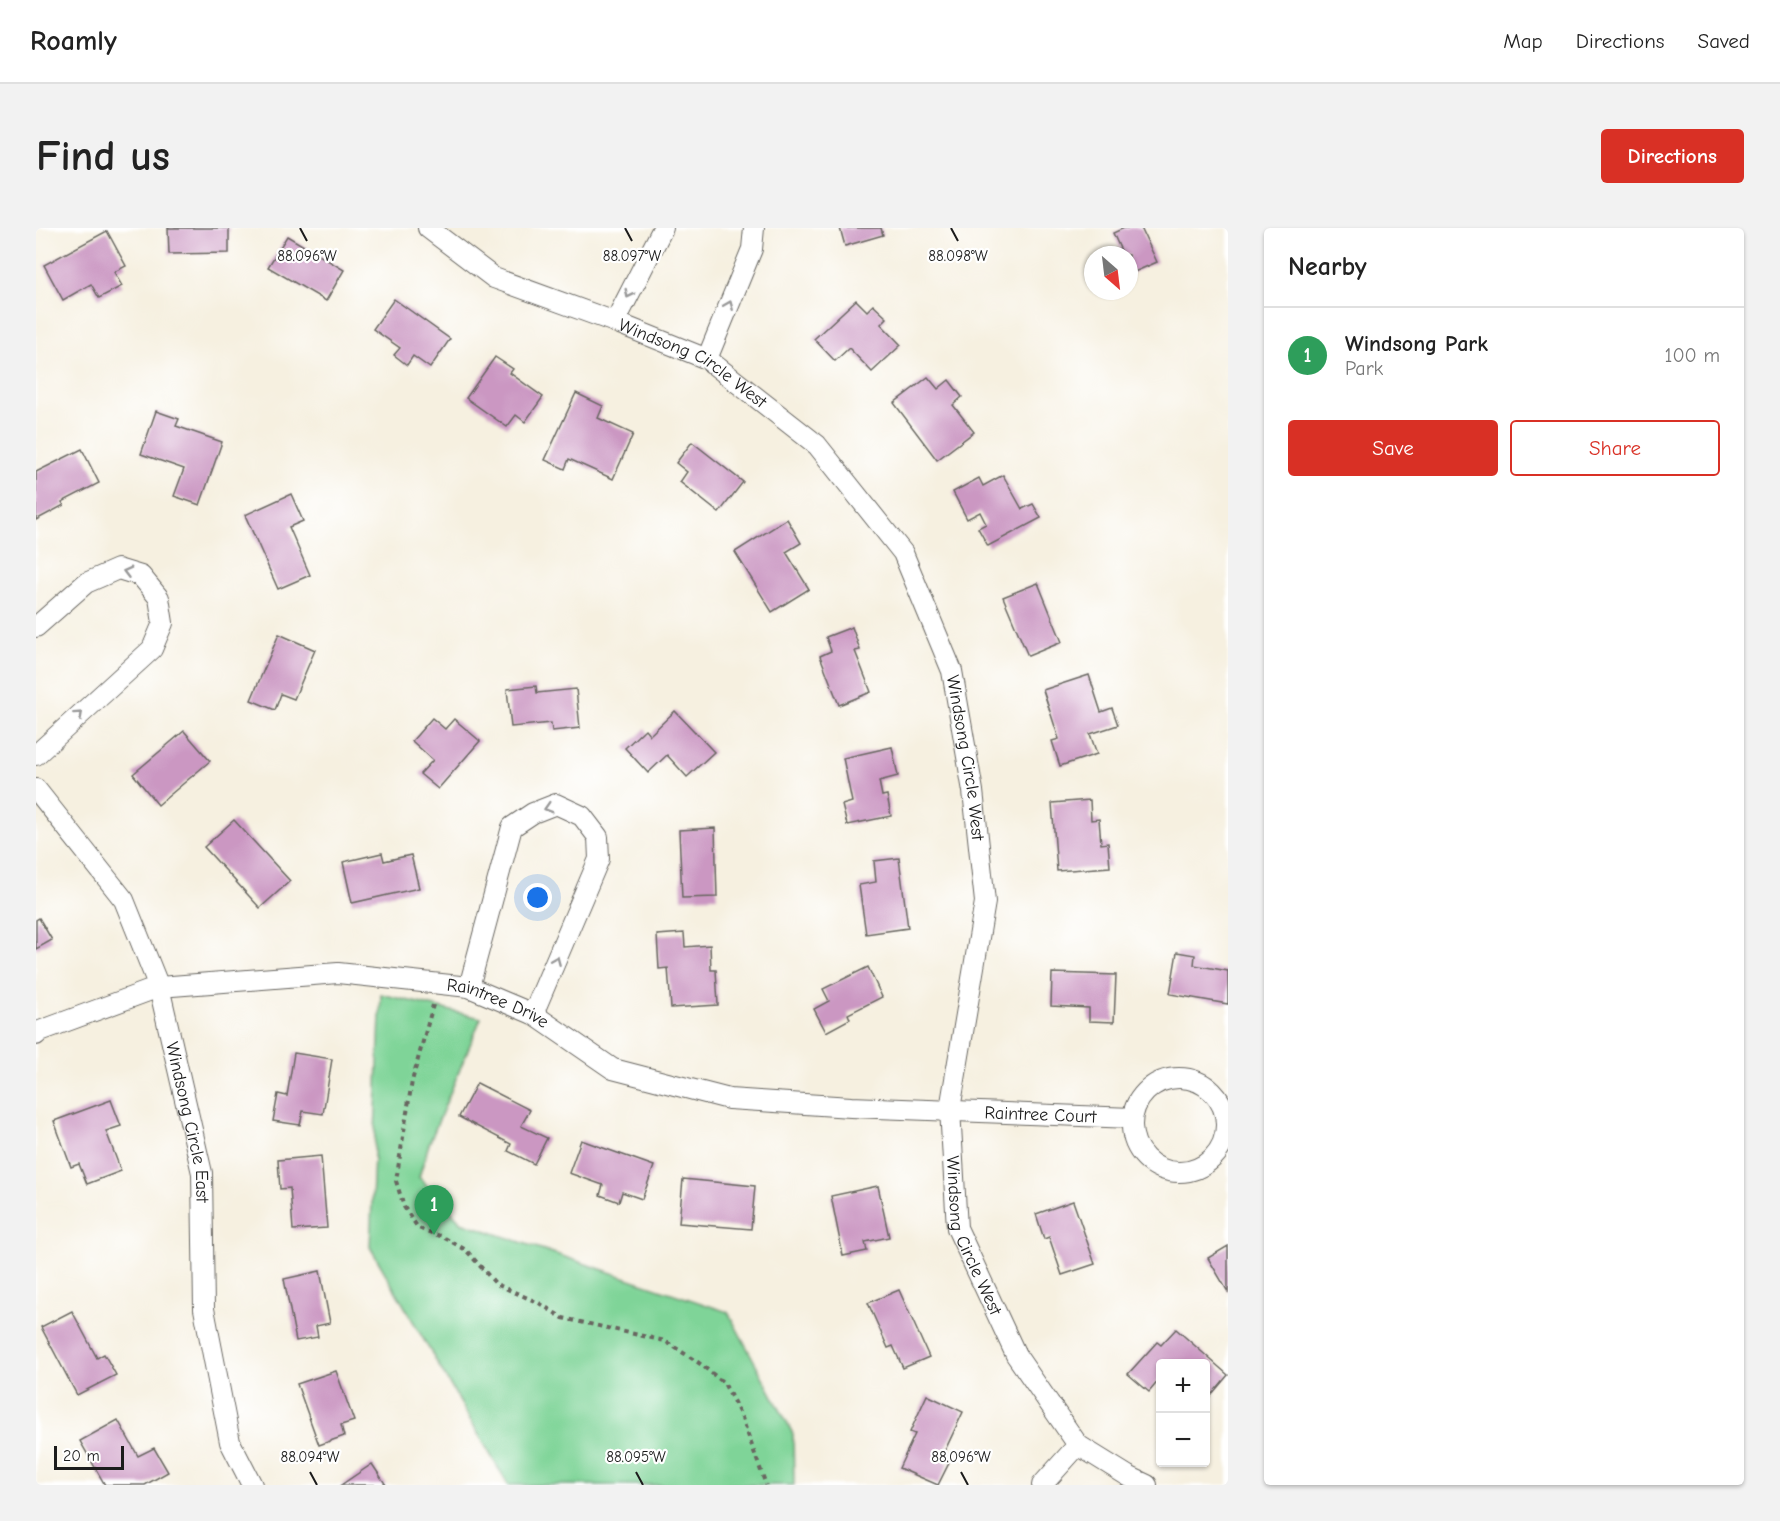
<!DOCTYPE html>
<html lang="en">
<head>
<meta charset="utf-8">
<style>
	:root { --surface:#fff; --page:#f2f2f2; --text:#222; --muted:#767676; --line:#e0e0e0; --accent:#d93025 }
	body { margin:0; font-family:"Comic Neue",sans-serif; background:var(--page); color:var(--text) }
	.controls { position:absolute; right:18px; bottom:18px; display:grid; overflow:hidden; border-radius:6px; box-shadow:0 2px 4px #0004 }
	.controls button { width:54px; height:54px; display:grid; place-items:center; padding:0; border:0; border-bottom:2px solid var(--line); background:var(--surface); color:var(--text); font:30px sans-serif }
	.compass { position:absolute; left:1048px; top:18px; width:54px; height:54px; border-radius:50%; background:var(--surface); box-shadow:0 2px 4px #0004; rotate:152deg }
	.scale { position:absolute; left:18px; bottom:15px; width:70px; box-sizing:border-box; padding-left:6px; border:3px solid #1c1c1c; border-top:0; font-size:16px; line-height:21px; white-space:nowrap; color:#1c1c1c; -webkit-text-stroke:4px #fff; paint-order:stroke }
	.you { position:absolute; left:502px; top:670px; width:21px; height:21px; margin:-15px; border:4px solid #fff; border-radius:50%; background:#1a73e8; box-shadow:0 0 0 9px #1a73e833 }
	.badge { display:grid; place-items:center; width:39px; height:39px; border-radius:50%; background:var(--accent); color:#fff; font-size:20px; font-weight:700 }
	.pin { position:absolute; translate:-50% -50px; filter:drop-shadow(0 2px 3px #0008) }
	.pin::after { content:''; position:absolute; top:32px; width:21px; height:18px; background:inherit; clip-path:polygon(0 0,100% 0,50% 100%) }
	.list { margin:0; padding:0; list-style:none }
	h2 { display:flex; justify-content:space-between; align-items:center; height:78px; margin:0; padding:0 24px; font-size:26px }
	h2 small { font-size:20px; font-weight:400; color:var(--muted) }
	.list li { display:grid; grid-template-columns:39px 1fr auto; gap:18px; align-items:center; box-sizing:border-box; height:96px; padding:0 24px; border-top:2px solid var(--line) }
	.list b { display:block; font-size:22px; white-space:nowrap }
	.list p { margin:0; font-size:20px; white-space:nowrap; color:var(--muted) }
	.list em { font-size:20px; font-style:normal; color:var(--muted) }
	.actions { display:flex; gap:12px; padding:18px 24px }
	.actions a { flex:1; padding:14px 0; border:2px solid var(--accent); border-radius:6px; text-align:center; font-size:21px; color:var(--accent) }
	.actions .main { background:var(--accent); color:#fff }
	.map { position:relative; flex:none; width:1192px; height:1257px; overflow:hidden; border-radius:6px }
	header { display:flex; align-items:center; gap:36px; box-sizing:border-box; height:84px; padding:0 30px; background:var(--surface); border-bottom:2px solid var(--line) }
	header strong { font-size:28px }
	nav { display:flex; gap:33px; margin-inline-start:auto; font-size:21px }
	.intro { display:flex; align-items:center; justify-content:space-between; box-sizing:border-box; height:144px; padding:0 36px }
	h1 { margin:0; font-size:42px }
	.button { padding:15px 27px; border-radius:6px; background:var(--accent); color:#fff; font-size:21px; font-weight:700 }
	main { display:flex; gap:36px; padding:0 36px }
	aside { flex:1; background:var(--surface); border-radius:6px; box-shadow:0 2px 4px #0004 }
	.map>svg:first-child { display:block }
	.green { fill:#7fd498; stroke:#4e785a; stroke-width:1.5 }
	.building { fill:#cb97c2 }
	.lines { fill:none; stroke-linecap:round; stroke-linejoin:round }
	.street-casing { stroke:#686661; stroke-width:22 }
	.path { stroke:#686661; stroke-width:4; stroke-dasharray:4.5 4.5; stroke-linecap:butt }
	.street { stroke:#fff; stroke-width:20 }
	.oneway { stroke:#999 }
	.ticks { fill:none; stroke:#1c1c1c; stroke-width:2 }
	.labels { text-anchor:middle; stroke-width:4.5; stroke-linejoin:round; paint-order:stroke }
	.street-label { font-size:18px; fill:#1c1c1c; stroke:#fff }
	.ticks-label { font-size:15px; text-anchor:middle; fill:#1c1c1c; stroke:#fff; stroke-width:4.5; stroke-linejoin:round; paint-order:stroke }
</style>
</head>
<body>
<header>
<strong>Roamly</strong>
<nav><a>Map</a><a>Directions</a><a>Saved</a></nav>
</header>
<div class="intro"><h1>Find us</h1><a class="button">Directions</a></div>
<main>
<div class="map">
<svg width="1192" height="1257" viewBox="0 0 1192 1257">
	<rect width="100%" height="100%" fill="#fff"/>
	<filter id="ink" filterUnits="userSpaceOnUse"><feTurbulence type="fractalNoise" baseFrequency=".0167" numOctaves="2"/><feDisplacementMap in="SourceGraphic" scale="12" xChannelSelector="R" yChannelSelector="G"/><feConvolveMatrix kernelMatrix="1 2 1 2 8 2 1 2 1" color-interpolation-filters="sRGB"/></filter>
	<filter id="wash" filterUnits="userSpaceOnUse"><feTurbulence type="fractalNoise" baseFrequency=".008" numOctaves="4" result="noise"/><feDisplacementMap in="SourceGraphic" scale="24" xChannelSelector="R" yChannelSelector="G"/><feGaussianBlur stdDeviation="1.35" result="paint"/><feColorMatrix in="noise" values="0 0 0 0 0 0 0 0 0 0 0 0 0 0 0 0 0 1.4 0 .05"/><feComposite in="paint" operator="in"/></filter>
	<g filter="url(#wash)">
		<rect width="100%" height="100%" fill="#f6f0e0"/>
		<!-- green -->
		<path class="green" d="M 345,766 L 445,790 L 393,916 L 383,949 L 425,994 L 692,1084 L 757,1206 L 758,1257 L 472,1257 L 334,1019 Z"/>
		<g id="blocks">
			<!-- building -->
			<g class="building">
				<path d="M 132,0 L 193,0 L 193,25 L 133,26 Z"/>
				<path d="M 804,0 L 845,0 L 847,7 L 809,18 Z"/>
				<path d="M 1088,0 L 1105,0 L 1121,34 L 1096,45 L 1093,39 L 1093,27 L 1087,27 L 1077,5 Z"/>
				<path d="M 71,3 L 90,38 L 78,44 L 86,58 L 63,70 L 55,56 L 27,72 L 8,37 Z"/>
				<path d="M 251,8 L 308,42 L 290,73 L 232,39 Z"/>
				<path d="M 358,71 L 414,111 L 394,140 L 377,128 L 371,137 L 358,127 L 364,120 L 337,101 Z"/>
				<path d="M 820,72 L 831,83 L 837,77 L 851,90 L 845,96 L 865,117 L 836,144 L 813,120 L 799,133 L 778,111 Z"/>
				<path d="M 459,129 L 477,141 L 474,145 L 507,169 L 489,194 L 480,187 L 471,199 L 430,170 Z"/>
				<path d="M 892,149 L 902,161 L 913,152 L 926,169 L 917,177 L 938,204 L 901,232 L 858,175 Z"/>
				<path d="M 540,165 L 567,178 L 562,190 L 597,206 L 577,251 L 533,231 L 529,241 L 509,232 Z"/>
				<path d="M 120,183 L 143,191 L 140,198 L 186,214 L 164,277 L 138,268 L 148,241 L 105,226 Z"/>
				<path d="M 656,214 L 707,254 L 683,285 L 644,254 L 651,244 L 640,235 Z"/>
				<path d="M 46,221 L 63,255 L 26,274 L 28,277 L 0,292 L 0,244 Z"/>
				<path d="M 967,247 L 986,281 L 997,276 L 1005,290 L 952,318 L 942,300 L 950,296 L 944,284 L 931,291 L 917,264 L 943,250 L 947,258 Z"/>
				<path d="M 255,266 L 267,293 L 253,299 L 274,347 L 242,361 L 209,287 Z"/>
				<path d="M 751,291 L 765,315 L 750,324 L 773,361 L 736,384 L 699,324 Z"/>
				<path d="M 1002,355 L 1026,414 L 992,428 L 967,369 Z"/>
				<path d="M 816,399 L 824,422 L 819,423 L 835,464 L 803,477 L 784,428 L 795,423 L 790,409 Z"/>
				<path d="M 243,406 L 279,422 L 258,471 L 245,466 L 239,482 L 215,472 Z"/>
				<path d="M 1053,447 L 1065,484 L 1076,480 L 1082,497 L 1054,506 L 1061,526 L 1024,538 L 1016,513 L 1023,511 L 1007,462 Z"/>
				<path d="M 500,458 L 501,465 L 540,461 L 544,500 L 516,503 L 515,495 L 475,499 L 471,461 Z"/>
				<path d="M 639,483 L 678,524 L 651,549 L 631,527 L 612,545 L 589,520 L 609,501 L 614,507 Z"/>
				<path d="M 396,490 L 409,501 L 418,491 L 444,513 L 402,561 L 384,546 L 397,532 L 376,513 Z"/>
				<path d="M 148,503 L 174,533 L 122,577 L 97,546 Z"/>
				<path d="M 856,519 L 862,548 L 843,553 L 846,568 L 851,567 L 855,588 L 811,597 L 806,577 L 816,574 L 807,530 Z"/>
				<path d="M 1054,572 L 1055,592 L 1063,591 L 1065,616 L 1072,615 L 1074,639 L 1021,643 L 1016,575 Z"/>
				<path d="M 198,592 L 254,653 L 224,680 L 168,619 Z"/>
				<path d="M 679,600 L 681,669 L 646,670 L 643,602 Z"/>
				<path d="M 346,625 L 348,633 L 375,627 L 383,660 L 316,675 L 307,634 Z"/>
				<path d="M 863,630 L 872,700 L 830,706 L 823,657 L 840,654 L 838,633 Z"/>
				<path d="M 3,690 L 16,712 L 0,721 L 0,692 Z"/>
				<path d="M 648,705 L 649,719 L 674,717 L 675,742 L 680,742 L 682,777 L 635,780 L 632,740 L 623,741 L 621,707 Z"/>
				<path d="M 1141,724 L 1159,727 L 1158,737 L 1192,743 L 1192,776 L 1134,766 Z"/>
				<path d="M 832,739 L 846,769 L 812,786 L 814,791 L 790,804 L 778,781 L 793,773 L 787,761 Z"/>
				<path d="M 1016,745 L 1080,747 L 1078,794 L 1053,793 L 1053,780 L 1015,778 Z"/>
				<path d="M 258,825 L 296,831 L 287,886 L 267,883 L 264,897 L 237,893 L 242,866 L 251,868 Z"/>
				<path d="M 441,855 L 494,882 L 485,898 L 511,910 L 498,936 L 472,923 L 475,916 L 423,889 Z"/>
				<path d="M 75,872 L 85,898 L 70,903 L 85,943 L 51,956 L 43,936 L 35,939 L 18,893 Z"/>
				<path d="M 545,912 L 618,938 L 606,971 L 586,964 L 583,974 L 564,967 L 567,957 L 533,945 Z"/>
				<path d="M 285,928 L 291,1000 L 257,1002 L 254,960 L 244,961 L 242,932 Z"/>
				<path d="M 647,951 L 719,958 L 715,1001 L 643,995 Z"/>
				<path d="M 842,958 L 853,1009 L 829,1014 L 831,1023 L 807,1028 L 795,968 Z"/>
				<path d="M 1037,973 L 1059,1036 L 1026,1047 L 1013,1009 L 1008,1011 L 1000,986 Z"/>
				<path d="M 1192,1018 L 1192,1064 L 1172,1030 Z"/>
				<path d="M 284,1043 L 294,1095 L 280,1098 L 282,1109 L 260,1113 L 248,1051 Z"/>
				<path d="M 863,1062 L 893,1129 L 867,1140 L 857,1118 L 852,1120 L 832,1075 Z"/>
				<path d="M 36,1083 L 61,1130 L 68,1126 L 80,1147 L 41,1167 L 5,1099 Z"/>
				<path d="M 1140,1101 L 1192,1147 L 1170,1173 L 1170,1136 L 1124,1136 L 1124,1151 L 1113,1164 L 1092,1146 L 1121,1114 L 1125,1117 Z"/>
				<path d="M 300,1143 L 318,1193 L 305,1197 L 308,1208 L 283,1217 L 261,1156 Z"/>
				<path d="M 891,1167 L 927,1184 L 905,1231 L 913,1235 L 902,1257 L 863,1240 L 879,1206 L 874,1204 Z"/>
				<path d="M 82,1192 L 102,1228 L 118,1220 L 132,1244 L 109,1257 L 69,1257 L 44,1213 Z"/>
				<path d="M 336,1236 L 350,1257 L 305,1257 Z"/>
			</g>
		</g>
	</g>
	<g filter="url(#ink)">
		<use href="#blocks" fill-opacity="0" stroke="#686661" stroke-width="1.5"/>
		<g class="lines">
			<!-- street casing -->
			<g class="street-casing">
				<g id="street">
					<path id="s1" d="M 392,0 L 458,50 L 579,94 L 671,131 L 781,217 L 867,325 L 916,443 L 937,563 L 949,674 L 914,881 L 921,1000 L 980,1127 L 1042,1217 L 1092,1248 L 1111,1257"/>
					<path d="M 579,94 L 627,0"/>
					<path d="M 671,131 L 716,21 L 718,0"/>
					<path d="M 0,399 L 50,355 L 82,341 L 105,348 L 123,370 L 127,395 L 116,421 L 0,527"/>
					<path id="s2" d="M 0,561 L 88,672 L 123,759 L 166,945 L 168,1081 L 194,1214 L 216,1257"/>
					<path d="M 433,759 L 476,599 L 497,585 L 520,576 L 546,588 L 562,609 L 563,631 L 497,786"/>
					<path id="s3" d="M 0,807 L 4,803 L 123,759 L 302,745 L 433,759 L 497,786 L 577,841 L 693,871 L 815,879 L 1096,890"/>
					<circle cx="1143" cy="897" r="47"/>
					<path d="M 1006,1257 L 1042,1217"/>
				</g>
			</g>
			<!-- path -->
			<path class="path" d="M 397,777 L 376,853 L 360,953 L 368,979 L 382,1000 L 407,1009 L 430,1022 L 460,1056 L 503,1075 L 527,1090 L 629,1113 L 663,1135 L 688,1155 L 706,1190 L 730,1257"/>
			<!-- street -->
			<use href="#street" class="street"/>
		</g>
		<!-- one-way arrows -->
		<defs><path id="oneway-chevron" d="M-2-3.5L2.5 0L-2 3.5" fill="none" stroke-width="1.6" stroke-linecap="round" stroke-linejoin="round" transform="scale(1.5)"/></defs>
		<g class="oneway">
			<use href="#oneway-chevron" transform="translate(593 66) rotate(117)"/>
			<use href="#oneway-chevron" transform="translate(693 77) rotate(-68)"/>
			<use href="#oneway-chevron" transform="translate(91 344) rotate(-165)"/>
			<use href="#oneway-chevron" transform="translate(43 487) rotate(-42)"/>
			<use href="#oneway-chevron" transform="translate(512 580) rotate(163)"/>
			<use href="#oneway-chevron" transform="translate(520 732) rotate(-67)"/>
		</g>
	</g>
	<!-- ticks -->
	<path class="ticks" d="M 264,0 L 271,13M 589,0 L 596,13M 915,0 L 922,13M 274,1244 L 281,1257M 600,1244 L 607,1257M 925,1244 L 932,1257"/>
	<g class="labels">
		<!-- street labels -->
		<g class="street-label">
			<text dy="6" stroke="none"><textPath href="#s1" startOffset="300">Windsong Circle West</textPath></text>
			<text dy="6" stroke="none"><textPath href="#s1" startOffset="804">Windsong Circle West</textPath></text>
			<text dy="6" stroke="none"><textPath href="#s3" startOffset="476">Raintree Drive</textPath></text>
			<text dy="6" stroke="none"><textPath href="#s3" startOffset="1042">Raintree Court</textPath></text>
			<text dy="6" stroke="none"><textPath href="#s2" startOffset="374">Windsong Circle East</textPath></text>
			<text dy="6" stroke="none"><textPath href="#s1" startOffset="1290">Windsong Circle West</textPath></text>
		</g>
	</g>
	<g class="ticks-label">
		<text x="596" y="33">88.097°W</text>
		<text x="922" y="33">88.098°W</text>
		<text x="271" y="33">88.096°W</text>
		<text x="274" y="1234">88.094°W</text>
		<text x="600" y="1234">88.095°W</text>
		<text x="925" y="1234">88.096°W</text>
	</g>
</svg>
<div class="controls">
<button>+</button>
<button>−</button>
</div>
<svg class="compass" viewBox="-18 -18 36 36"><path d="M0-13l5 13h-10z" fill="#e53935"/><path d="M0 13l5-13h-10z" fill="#767676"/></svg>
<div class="scale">20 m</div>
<div class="you"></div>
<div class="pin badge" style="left:398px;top:1007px;background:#2e9e5b">1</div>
</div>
<aside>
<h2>Nearby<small></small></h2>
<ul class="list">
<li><span class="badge" style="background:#2e9e5b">1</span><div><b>Windsong Park</b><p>Park</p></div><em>100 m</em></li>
</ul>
<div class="actions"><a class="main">Save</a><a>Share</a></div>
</aside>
</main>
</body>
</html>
